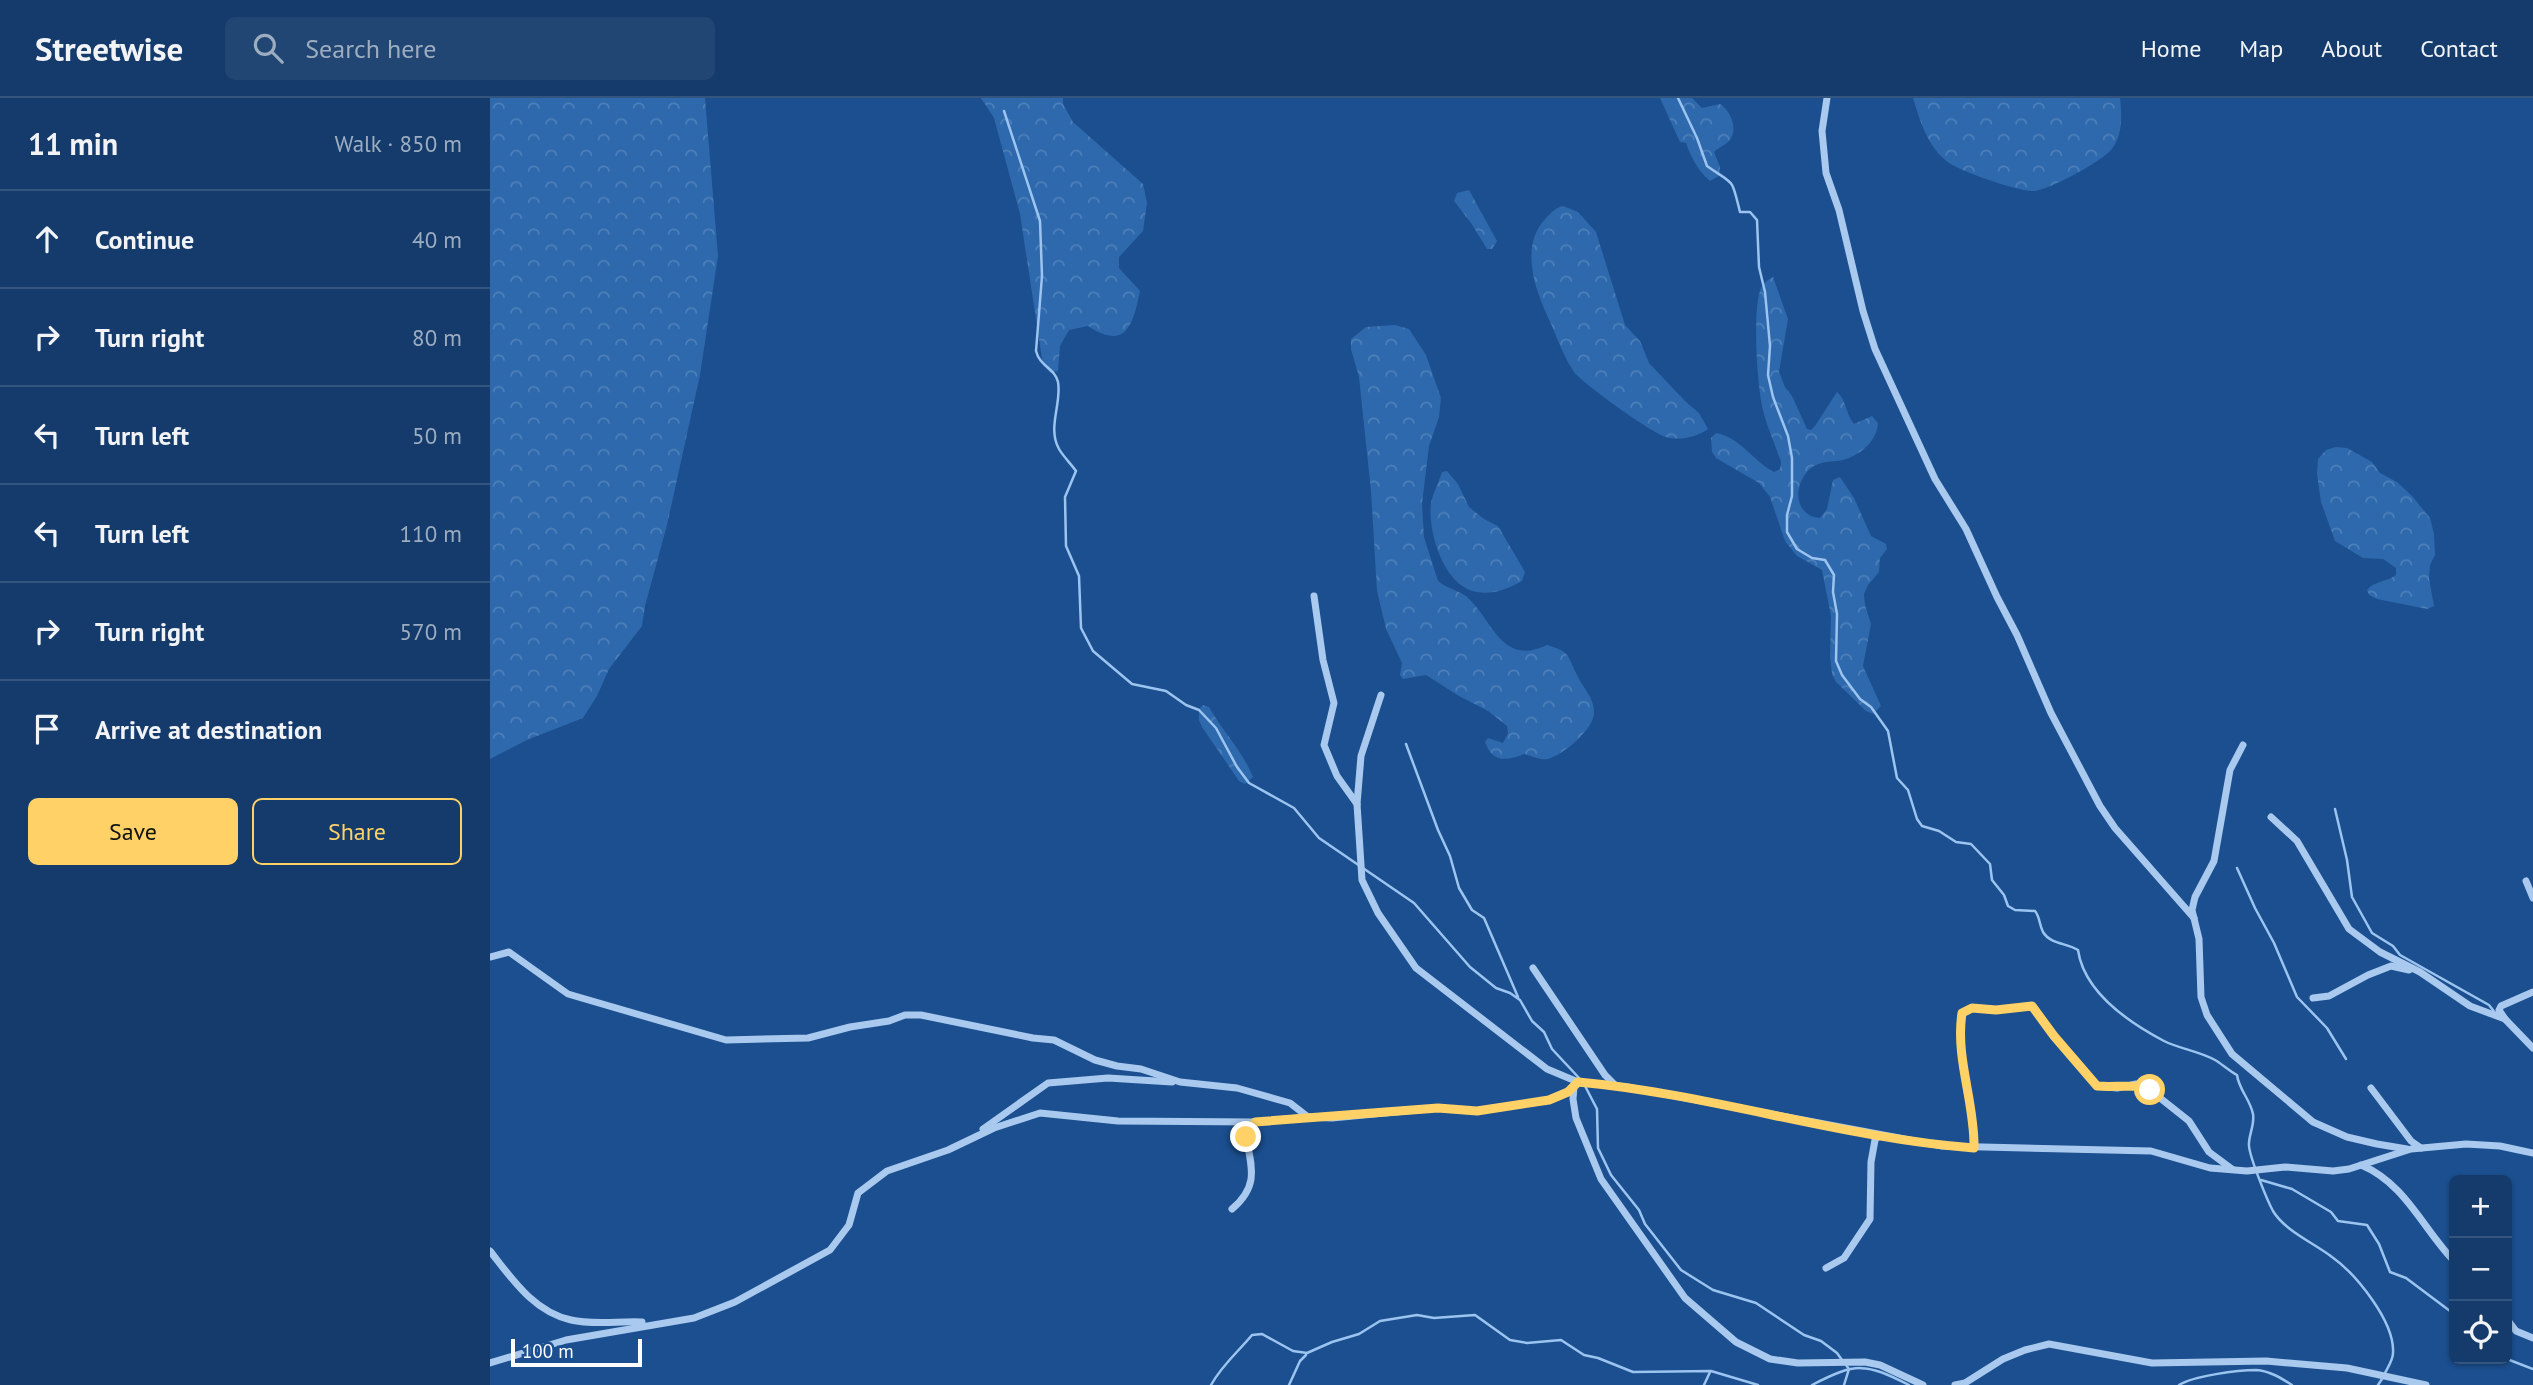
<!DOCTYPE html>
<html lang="en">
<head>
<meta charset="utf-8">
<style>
	:root { --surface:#143b6b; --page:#214673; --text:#f1f3f6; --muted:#9dadc1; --line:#33557e; --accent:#ffd166 }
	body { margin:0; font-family:"PT Sans",sans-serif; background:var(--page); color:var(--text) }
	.controls { position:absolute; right:21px; bottom:21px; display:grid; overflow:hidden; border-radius:10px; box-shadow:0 2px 5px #0004 }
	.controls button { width:63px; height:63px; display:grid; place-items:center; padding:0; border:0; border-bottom:2px solid var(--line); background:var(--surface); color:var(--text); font:35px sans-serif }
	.scale { position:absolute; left:21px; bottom:18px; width:131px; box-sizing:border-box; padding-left:7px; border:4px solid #fff; border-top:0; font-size:19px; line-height:24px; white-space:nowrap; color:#fff; -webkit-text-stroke:5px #1b4f8f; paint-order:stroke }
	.stop { position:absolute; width:21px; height:21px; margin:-16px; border:5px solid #ffd166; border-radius:50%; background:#fff }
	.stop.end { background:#ffd166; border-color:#fff; box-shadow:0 2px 7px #0008 }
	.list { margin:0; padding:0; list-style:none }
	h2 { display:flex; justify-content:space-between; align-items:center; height:91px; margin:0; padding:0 28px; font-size:30px }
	h2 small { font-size:23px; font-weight:400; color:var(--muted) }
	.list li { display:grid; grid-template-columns:46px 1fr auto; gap:21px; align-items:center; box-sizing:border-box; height:98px; padding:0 28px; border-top:2px solid var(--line) }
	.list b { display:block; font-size:26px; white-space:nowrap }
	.list em { font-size:23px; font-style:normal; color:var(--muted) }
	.actions { display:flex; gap:14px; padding:21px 28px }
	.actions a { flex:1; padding:16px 0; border:2px solid var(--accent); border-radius:10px; text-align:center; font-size:24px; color:var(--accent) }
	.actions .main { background:var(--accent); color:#111 }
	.icon { flex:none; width:38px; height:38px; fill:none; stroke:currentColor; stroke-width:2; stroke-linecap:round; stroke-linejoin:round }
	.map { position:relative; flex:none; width:2043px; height:1287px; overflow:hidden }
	header { display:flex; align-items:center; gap:42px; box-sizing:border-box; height:98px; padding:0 35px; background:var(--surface); border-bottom:2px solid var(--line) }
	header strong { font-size:33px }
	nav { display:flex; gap:38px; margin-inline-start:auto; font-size:24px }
	.search { width:490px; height:63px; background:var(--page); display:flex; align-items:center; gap:18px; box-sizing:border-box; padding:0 24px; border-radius:10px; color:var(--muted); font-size:26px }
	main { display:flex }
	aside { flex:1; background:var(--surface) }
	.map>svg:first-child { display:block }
	.forest { fill:url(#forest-crowns) }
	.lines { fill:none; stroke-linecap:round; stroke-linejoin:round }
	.stream { stroke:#9cc4f0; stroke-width:2.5 }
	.minor { stroke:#a9c9ee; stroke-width:7 }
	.route { stroke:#ffd166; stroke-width:9 }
</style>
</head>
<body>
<header>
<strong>Streetwise</strong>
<div class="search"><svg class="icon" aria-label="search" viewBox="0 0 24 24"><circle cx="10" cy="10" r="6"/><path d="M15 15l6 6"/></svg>Search here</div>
<nav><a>Home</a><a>Map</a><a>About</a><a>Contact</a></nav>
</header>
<main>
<aside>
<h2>11 min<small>Walk · 850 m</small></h2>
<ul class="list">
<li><svg class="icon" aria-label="ahead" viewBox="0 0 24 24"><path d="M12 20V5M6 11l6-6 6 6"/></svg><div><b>Continue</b></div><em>40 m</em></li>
<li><svg class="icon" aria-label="right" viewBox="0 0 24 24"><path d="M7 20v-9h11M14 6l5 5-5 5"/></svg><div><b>Turn right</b></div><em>80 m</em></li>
<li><svg class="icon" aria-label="left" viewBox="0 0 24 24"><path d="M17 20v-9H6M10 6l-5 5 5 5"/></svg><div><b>Turn left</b></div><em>50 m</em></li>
<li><svg class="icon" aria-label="left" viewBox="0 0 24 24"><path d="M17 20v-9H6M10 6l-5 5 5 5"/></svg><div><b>Turn left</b></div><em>110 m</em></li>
<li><svg class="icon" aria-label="right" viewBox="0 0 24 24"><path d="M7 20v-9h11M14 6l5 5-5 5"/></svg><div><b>Turn right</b></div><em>570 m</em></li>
<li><svg class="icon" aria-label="arrive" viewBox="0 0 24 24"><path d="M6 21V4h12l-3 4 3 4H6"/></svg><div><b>Arrive at destination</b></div></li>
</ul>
<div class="actions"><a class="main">Save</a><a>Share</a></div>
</aside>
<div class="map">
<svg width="2043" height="1287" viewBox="0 0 2043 1287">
	<defs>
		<pattern id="forest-crowns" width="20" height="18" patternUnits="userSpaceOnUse" patternTransform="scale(1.75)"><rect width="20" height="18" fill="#2e69ad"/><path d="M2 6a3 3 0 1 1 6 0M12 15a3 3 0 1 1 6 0" fill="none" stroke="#4d80b9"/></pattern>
	</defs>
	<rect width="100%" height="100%" fill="#1b4f8f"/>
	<!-- forest -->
	<g class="forest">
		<path d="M 0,0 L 215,0 L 228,158 L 210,277 L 177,427 L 155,508 L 152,528 L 119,571 L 107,598 L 93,620 L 37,642 L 0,661 Z"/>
		<path d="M 491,0 L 573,0 L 573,6 L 583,24 L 653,86 L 657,105 L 653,133 L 629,159 L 629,170 L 650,193 C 643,227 636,253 598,228 L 579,232 L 570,248 L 568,273 L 560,275 L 553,267 L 530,116 L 504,20 Z"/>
		<path d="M 1170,0 L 1202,0 L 1212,10 L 1230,6 C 1241,13 1249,32 1239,43 C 1234,48 1229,49 1224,54 L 1230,69 L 1229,78 L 1220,83 C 1208,73 1201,59 1196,45 L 1190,44 Z"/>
		<path d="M 1423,0 L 1630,0 C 1632,18 1633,37 1621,52 C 1612,63 1555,95 1541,93 C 1522,91 1475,75 1459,65 C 1438,50 1430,23 1423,0 Z"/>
		<path d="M 979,92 L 1007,143 L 1002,151 L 997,151 L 981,125 L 964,103 L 967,95 Z"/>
		<path d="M 1073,108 L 1088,114 L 1106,134 L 1135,227 L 1150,243 L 1159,265 L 1195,303 L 1209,315 L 1218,331 C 1208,339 1188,343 1176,339 C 1163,336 1092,285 1084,274 C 1074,259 1068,242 1061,226 C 1046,194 1028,150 1056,120 C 1062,114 1065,110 1073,108 Z"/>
		<path d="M 1283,179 L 1298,221 L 1289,274 L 1295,289 L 1302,298 L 1317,331 L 1321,332 L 1325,328 L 1347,294 C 1356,301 1356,317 1364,326 L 1382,318 L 1388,325 C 1387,345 1366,361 1347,363 C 1336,364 1325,364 1317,374 C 1303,390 1305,418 1330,420 L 1337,411 L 1343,382 L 1350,379 L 1364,400 L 1381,438 L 1396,446 L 1397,451 L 1390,460 L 1389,474 L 1378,487 L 1374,496 L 1375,507 L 1381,526 L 1373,568 L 1391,608 L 1383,616 L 1376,613 L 1346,584 L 1342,576 L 1340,558 L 1341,518 L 1332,472 L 1307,458 L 1295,443 L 1280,399 L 1269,385 L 1226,360 L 1222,354 L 1221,340 L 1226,335 C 1250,339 1264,364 1284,374 L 1290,371 L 1291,364 C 1285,346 1277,329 1273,312 C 1267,289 1262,210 1271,190 C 1274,185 1277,182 1283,179 Z"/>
		<path d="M 905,227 L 919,231 L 936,257 L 951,300 L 949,319 L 939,348 L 932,406 L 934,439 L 948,483 C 956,490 968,492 977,499 C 1003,522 1011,569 1057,547 C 1080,554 1077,556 1086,575 C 1092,589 1104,599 1104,614 C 1105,630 1075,655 1061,660 C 1052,664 1043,658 1034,656 C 1017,663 1002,665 995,644 L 998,640 L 1013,645 L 1018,635 L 1017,628 L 998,613 L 969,598 L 936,577 L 913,581 L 910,577 L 912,565 L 896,531 L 887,493 L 881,393 L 869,279 L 861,251 L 861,241 L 876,229 Z"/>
		<path d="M 1846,349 L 1857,350 L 1882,364 L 1890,375 L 1907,384 L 1922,398 L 1940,420 L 1944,436 L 1945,457 L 1940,467 L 1939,480 L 1944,508 L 1937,511 L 1887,501 L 1879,497 L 1877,492 C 1884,483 1897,484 1906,477 L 1906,470 L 1893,461 L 1873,460 L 1845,443 L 1831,404 L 1827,376 L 1828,361 L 1836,352 Z"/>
		<path d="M 957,373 L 968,386 L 979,409 L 994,421 L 1008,428 L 1035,474 L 1032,483 C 992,506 964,495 948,453 C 943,439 939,420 941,405 C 943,395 949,384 952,374 Z"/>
		<path d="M 713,607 L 719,609 C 733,634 752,652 763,679 L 755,686 L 749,683 L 712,629 L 709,622 L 709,611 Z"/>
	</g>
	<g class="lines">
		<!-- stream -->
		<g class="stream">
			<path d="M 1188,0 L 1207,40 L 1217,68 C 1245,88 1241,78 1250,114 L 1260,114 L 1267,122 L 1269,169 L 1275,194 L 1280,248 L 1278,277 L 1283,299 L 1298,338 L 1302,360 L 1302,398 L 1297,417 L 1297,434 L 1307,451 L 1322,460 L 1335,462 L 1344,477 L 1343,494 L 1347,516 L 1346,563 L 1352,577 L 1370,601 L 1381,609 L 1398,633 L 1407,680 L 1418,692 L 1427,721 L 1432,728 L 1449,733 L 1466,744 L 1481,746 L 1500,766 L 1502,782 L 1514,797 L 1518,808 L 1525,812 L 1545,813 C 1550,819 1549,826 1553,834 C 1560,846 1577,845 1588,852 C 1594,894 1638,924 1674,943 C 1690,951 1709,953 1725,962 C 1732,966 1739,973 1747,977 C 1749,992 1760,1001 1763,1016 C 1765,1027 1758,1038 1759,1048 C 1760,1060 1777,1102 1783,1113 C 1795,1133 1824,1145 1842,1159 C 1866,1176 1905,1224 1903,1255 C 1903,1262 1898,1269 1895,1275"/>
			<path d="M 514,13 L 550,123 L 552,178 L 546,253 C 550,269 565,270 568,284 C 572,305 557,330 569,351 C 573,358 581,366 586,373 L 575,399 L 576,448 L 589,478 L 591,530 L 603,553 L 642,586 L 676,593 L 696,607 L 709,612 L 726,630 L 747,669 L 759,685 L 804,710 L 829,740 L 924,805 L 980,869 L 1006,890 L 1020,895 L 1030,902 L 1042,923 L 1054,934 L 1062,951 L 1090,981"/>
			<path d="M 916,646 L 948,732 L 960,758 L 969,790 L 982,812 L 994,820 L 1028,899"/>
			<path d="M 1845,711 L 1857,762 L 1862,799 L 1882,835 L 1903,848 L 1910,857 L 1999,907 L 2006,916"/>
			<path d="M 1747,770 L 1765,810 L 1784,845 L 1807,899 L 1837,930 L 1856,961"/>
			<path d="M 1094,986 L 1107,1011 L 1108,1050 L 1121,1077 L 1149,1112 L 1155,1126 L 1191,1172 L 1223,1192 L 1266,1205 L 1314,1237 L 1331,1243 L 1347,1255 L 1352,1262"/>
			<path d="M 1771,1082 L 1802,1091 L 1841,1114 L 1848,1123 L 1877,1127 L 1889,1146 L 1900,1174 L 1916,1180 L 1964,1216"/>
			<path d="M 2017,1261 L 2043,1271"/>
			<path d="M 721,1287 C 732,1267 748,1254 762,1237 L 772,1236 L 803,1253 L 817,1255 L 842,1244 L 869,1236 L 890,1223 L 927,1217 L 944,1220 L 985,1217 L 1020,1242 L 1037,1245 L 1071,1242 L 1094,1257 L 1108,1260 L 1143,1274 L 1221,1273 L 1268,1287"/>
			<path d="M 799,1287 L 810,1263 L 816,1257"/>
			<path d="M 1214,1287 L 1220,1274"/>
			<path d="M 1322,1287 C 1366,1264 1376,1265 1419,1287"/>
			<path d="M 1354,1287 L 1359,1271 L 1356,1267"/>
			<path d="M 1689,1287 C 1703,1278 1748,1272 1766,1272 C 1780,1273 1791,1280 1802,1287"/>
			<path d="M 1888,1287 L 1892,1281"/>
		</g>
		<!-- minor -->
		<g class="minor">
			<path d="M 1337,0 L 1332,33 L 1336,75 L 1349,112 L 1373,213 L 1385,251 L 1445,381 L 1476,431 L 1507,499 L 1527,537 L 1561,615 L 1610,708 L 1625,730 L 1704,820"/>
			<path d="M 824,498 L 833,562 L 844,605 L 834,647 L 847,678 L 867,706"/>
			<path d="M 891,597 L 871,658 L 867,706 L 872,782 L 888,815 L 926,870 L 1057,971 L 1088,984"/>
			<path d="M 1753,647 L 1740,672 L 1724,763 L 1705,799 L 1702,812 L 1709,841 L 1711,899 L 1717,917 L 1742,956 L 1823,1024 L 1857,1039 L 1887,1046 L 1917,1051"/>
			<path d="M 1781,719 L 1807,743 L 1859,831 L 1890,854 L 1930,874 L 1980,908 L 2015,921"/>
			<path d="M 2036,783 L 2043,800"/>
			<path d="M 0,859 L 19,854 L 78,896 L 236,942 L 318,940 L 360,929 L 399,923 L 415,917 L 431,917 L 543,940 L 564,942 L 605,962 L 627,968 L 651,971 L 690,984 L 747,990 L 800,1005 L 818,1019 L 842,1020 L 948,1010 L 987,1013 L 1059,1002 L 1078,994 L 1088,984 L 1137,989 L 1452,1048 L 1661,1053 L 1720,1070 L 1757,1073 L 1795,1069 L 1843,1073 L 1859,1071 L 1921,1051 L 1976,1046 L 2010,1048 L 2043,1055"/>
			<path d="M 1043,870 L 1115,977 L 1125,987"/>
			<path d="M 2043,894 L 2011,908 L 2009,912 L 2015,921 L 2043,950"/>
			<path d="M 1823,900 L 1839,898 L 1878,877 L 1901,868 L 1919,872"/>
			<path d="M 1084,989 L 1083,1001 L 1086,1020 L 1111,1081 L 1195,1200 L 1246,1244 L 1280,1261 L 1308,1265 L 1375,1264 L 1390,1267 L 1433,1287"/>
			<path d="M 1881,990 L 1921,1043 L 1931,1050"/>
			<path d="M 493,1031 L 558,985 L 618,980 L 682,984"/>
			<path d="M 1484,1050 C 1485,1005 1465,960 1472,915 L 1482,910 L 1506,912 L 1542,908 L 1564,938 L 1607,988 L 1627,990 L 1646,986 L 1660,992 L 1699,1023 L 1719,1054 L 1742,1071"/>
			<path d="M 1871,1067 C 1915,1085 1933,1131 1964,1163"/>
			<path d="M 742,1111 C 769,1088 762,1070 756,1039 L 765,1024"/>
			<path d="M 0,1153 C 22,1181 44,1214 81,1222 C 101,1227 130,1223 152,1224"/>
			<path d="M 1336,1170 L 1354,1160 L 1380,1121 L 1381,1064 L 1385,1042 L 1389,1037"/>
			<path d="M 2017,1221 L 2026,1233 L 2043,1240"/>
			<path d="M 0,1265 L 76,1242 L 204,1220 L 245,1204 L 340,1152 L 359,1127 L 368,1095 L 397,1073 L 458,1052 L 504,1030 L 550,1015 L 628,1023 L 765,1024 L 818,1019"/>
			<path d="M 1465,1287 L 1475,1285 L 1513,1261 L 1535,1252 L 1559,1246 L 1662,1265 L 1776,1263 L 1857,1270 L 1936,1287"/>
		</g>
	</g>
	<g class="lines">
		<!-- route -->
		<path class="route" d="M 756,1039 L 765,1024 L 948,1010 L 987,1013 L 1059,1002 L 1078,994 L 1088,984 C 1221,996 1351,1040 1484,1050 C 1485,1005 1465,960 1472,915 L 1482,910 L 1506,912 L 1542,908 L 1564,938 L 1607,988 C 1626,990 1643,985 1660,992"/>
	</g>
</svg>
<div class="controls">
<button>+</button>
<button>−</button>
<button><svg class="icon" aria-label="locate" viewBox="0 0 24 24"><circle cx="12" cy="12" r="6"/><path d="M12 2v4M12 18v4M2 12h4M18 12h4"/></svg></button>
</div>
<div class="scale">100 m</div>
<div class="stop" style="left:1660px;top:992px"></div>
<div class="stop end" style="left:756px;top:1039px"></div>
</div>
</main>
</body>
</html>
